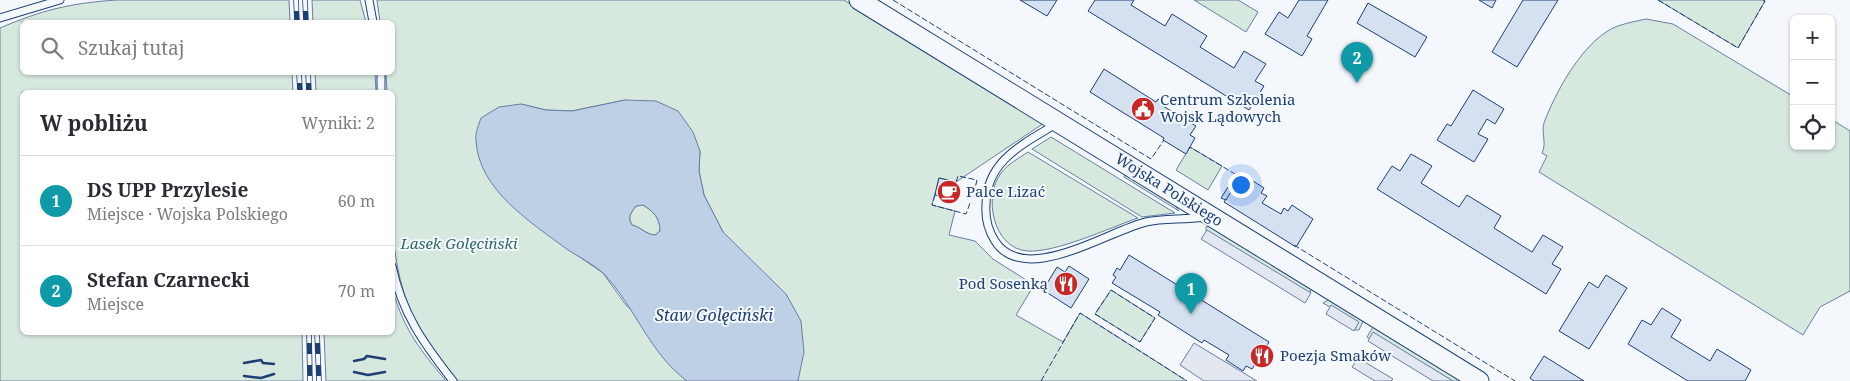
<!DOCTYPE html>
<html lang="pl">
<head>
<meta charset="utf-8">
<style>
	:root { --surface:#fff; --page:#f2f2f3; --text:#2b2b33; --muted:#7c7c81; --line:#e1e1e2; --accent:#c62828 }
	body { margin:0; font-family:"Noto Serif",serif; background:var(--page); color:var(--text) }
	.controls { position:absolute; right:15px; top:15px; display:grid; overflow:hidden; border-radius:8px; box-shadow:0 1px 4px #0004 }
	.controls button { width:45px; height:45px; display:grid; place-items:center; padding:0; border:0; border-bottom:1px solid var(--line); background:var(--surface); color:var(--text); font:25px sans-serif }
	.you { position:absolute; left:1240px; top:184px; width:18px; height:18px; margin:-12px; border:4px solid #fff; border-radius:50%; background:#1a73e8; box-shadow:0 0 0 8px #1a73e833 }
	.badge { display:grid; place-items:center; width:32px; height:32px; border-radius:50%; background:var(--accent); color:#fff; font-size:16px; font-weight:700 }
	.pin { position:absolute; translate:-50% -41px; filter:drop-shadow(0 1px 2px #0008) }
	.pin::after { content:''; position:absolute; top:26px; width:18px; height:15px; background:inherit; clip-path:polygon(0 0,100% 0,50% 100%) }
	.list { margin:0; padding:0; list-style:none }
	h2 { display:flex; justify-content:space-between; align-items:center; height:65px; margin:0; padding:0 20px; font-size:21px }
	h2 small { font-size:16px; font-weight:400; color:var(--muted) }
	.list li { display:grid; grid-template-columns:32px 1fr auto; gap:15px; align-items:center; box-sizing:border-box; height:90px; padding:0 20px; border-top:1px solid var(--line) }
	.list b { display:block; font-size:19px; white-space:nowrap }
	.list p { margin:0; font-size:16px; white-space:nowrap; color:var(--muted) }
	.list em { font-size:16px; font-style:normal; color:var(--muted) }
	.icon { flex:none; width:28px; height:28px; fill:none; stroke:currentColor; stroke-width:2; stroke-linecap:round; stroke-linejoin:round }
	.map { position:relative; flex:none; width:1850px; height:381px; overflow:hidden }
	.search { position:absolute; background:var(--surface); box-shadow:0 1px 4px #0004; left:20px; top:20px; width:375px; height:55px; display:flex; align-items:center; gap:12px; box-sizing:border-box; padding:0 18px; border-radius:8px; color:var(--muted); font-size:19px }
	.panel { position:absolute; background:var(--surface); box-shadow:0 1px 4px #0004; left:20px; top:90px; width:375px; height:245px; border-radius:8px }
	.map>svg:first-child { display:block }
	.green { fill:#d7e8df; stroke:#687fa3 }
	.parking { fill:#e3e8f0; stroke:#687fa3 }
	.water { fill:#bed0e5; stroke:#687fa3; fill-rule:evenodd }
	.building { fill:#d5e0f0; stroke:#1d3f73 }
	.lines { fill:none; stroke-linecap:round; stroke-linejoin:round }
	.lane-casing { stroke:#1d3f73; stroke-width:9 }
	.secondary-casing { stroke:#1d3f73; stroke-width:21 }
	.lane { stroke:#f4f7fb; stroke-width:7 }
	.secondary { stroke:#f4f7fb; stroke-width:19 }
	.rail-casing { stroke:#1d3f73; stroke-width:5.5 }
	.rail { stroke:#f4f7fb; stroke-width:4; stroke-dasharray:11; stroke-linecap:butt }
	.fence { stroke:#1d3f73; stroke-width:1; stroke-dasharray:6 2.5; stroke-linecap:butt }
	.wall { stroke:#1d3f73; stroke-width:2.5 }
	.labels { text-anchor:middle; stroke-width:4; stroke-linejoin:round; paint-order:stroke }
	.poi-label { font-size:15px; fill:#1d3f73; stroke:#f4f7fb; text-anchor:start }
	.street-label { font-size:15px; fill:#1d3f73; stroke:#f4f7fb }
	.park-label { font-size:15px; font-style:italic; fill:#2c6c60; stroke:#f4f7fb }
	.water-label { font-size:16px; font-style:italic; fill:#1d3f73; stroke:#f4f7fb }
</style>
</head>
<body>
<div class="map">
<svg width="1850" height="381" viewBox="0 0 1850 381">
	<rect width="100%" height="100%" fill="#f4f7fb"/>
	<!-- green -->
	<g class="green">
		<path d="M 117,0 L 289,0 L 290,22 L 22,22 L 22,72 L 292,73 L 293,92 L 22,92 L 22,332 L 302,333 L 303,381 L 0,381 L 0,28 C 42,10 71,3 117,0 Z"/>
		<path d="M 312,0 L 360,0 L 366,22 L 313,22 Z"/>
		<path d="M 377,0 L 844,0 L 1044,123 L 956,182 L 939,178 L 932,205 L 955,211 L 949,235 L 975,241 L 993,259 L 1034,285 L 1016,315 L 1063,342 L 1080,313 L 1187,381 L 773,381 L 723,232 L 704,195 L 699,171 L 700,151 L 625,100 L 572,111 L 546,110 L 521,104 L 568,249 L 603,273 L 626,305 L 710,381 L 458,381 C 446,365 431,350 421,332 C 381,265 392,168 392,92 L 387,92 L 386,73 L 392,72 L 392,22 L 380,22 Z"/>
		<path d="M 1194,0 L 1238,0 L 1258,12 L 1246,32 Z"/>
		<path d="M 1658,0 L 1763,0 L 1765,1 L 1738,48 Z"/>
		<path d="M 1646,19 L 1673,24 L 1794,97 L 1794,146 L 1831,146 L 1831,119 L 1850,131 L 1850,291 L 1820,307 L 1803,335 L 1539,172 L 1547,156 L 1542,153 C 1547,143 1541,133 1544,123 C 1555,93 1579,50 1606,32 C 1618,24 1633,22 1646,19 Z"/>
		<path d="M 315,73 L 375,73 L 376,92 L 316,92 Z"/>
		<path d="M 1051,137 L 1175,213 L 1142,217 L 1032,149 Z"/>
		<path d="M 1190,147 L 1222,166 L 1208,190 L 1176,170 Z"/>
		<path d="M 1028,152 L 1138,218 C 1109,228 1056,253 1027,251 C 993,248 983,197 1001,173 C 1008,164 1019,158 1028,152 Z"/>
		<path d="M 1125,173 L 1171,200 L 1179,211 L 1124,177 Z"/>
		<path d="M 643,205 C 654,212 660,218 660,231 L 655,235 C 645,234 641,227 632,225 C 627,217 631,213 636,206 Z"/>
		<path d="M 1211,226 L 1311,287 L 1310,293 L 1206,231 L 1206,227 Z"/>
		<path d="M 1111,290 L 1155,318 L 1140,342 L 1095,314 Z"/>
		<path d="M 393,291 C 405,332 420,349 446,381 L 326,381 L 324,333 L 392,332 Z"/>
		<path d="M 1328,300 L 1335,301 L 1364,319 L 1359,330 L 1355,330 L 1357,323 L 1323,303 Z"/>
		<path d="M 1373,327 L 1379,329 L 1464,381 L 1453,381 L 1380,337 L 1375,342 L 1367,337 Z"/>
	</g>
	<!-- parking -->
	<g class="parking">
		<path d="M 1207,230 L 1311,293 L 1305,303 L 1201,239 Z"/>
		<path d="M 1331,305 L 1359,322 L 1354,331 L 1326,314 Z"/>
		<path d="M 1373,332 L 1453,381 L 1433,381 L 1368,341 Z"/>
		<path d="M 1194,343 L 1257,381 L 1204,381 L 1180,365 Z"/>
		<path d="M 1358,358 L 1393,379 L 1391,381 L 1375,381 L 1352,367 Z"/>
	</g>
	<!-- water -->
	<path class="water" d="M 625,100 L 656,101 L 678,111 L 693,132 L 700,151 L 699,171 L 704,195 L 723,232 L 786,294 L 801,321 L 804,352 L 798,381 L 687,381 C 649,353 635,306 603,273 C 593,264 579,257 568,250 C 532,223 478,190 476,140 C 475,133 479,124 481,118 L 499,107 L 521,104 L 546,110 L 572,111 ZM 643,205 C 654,212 660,218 660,231 L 655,235 C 645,234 641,227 632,225 C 627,217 631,213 636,206 Z"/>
	<!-- building -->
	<g class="building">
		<path d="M 1020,0 L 1057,0 L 1047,16 Z"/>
		<path d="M 1095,0 L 1134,0 L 1131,5 L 1165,26 L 1172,14 L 1207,36 L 1200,47 L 1234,68 L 1244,51 L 1266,64 L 1255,81 L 1264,86 L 1249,110 L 1088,11 Z"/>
		<path d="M 1299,0 L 1328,0 L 1307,36 L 1312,39 L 1302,56 L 1265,34 L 1279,12 L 1288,18 Z"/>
		<path d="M 1479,0 L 1496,0 L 1492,8 Z"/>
		<path d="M 1523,0 L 1558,0 L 1517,67 L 1492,52 Z"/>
		<path d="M 1368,3 L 1427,37 L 1415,57 L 1357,23 Z"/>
		<path d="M 1104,69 L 1156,102 L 1158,99 L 1165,103 L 1163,106 L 1196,126 L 1190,135 L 1195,138 L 1186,154 L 1163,140 L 1164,138 L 1090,92 Z"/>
		<path d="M 1473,90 L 1504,109 L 1495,124 L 1487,119 L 1478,134 L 1488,139 L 1474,162 L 1437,140 L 1447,124 L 1451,126 Z"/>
		<path d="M 1411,154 L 1432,166 L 1421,183 L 1459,207 L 1467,195 L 1501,216 L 1494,228 L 1532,252 L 1543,235 L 1563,247 L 1552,264 L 1561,269 L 1546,294 L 1377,189 L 1392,166 L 1400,171 Z"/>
		<path d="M 1242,174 L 1264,188 L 1261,193 L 1267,196 L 1262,203 L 1281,214 L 1284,208 L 1288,211 L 1292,205 L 1313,219 L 1296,247 L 1224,202 Z"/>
		<path d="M 939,178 L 956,182 L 951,200 L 935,195 Z"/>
		<path d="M 1228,187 L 1232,190 L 1226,200 L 1221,198 Z"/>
		<path d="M 1129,255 L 1269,342 L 1252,369 L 1246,366 L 1243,371 L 1226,360 L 1229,355 L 1204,340 L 1202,343 L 1158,315 L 1160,312 L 1112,283 L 1116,277 L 1113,275 L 1117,268 L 1120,270 Z"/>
		<path d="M 1069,266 L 1089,279 L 1071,308 L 1043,290 L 1057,267 L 1065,272 Z"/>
		<path d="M 1606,275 L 1627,288 L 1589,349 L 1559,331 L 1589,282 L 1598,288 Z"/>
		<path d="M 1662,308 L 1681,320 L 1671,337 L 1710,361 L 1717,349 L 1751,370 L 1745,381 L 1688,381 L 1628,344 L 1642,320 L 1651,325 Z"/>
		<path d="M 1544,356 L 1584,381 L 1534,381 L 1530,378 Z"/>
	</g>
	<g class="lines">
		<!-- lane casing -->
		<g class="lane-casing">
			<g id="lane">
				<path d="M 369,0 L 373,22"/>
				<path d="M 0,18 L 60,0"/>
				<path d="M 381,72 L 381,92"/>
				<path d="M 1056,124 C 1023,144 986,161 986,205 C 985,219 988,230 995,241 C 1024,287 1108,231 1146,222 C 1164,218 1185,220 1203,217"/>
				<path d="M 392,266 C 402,314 424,344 453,381"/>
			</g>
		</g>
		<!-- secondary casing -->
		<g class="secondary-casing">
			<path id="secondary" d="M 859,0 L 1479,381"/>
		</g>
		<!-- lane -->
		<use href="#lane" class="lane"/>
		<!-- secondary -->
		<use href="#secondary" class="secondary"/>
		<!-- rail casing -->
		<g class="rail-casing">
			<g id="rail">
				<path d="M 296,0 L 297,22"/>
				<path d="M 305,0 L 306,22"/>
				<path d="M 299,72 L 300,92"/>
				<path d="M 308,72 L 309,92"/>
				<path d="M 309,332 L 310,381"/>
				<path d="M 317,332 L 319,381"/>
			</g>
		</g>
		<!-- rail -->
		<use href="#rail" class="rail"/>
		<!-- fence -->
		<g class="fence">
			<path d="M 893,0 L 1151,159 L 1164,140"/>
			<path d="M 1658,0 L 1738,48 L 1765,1 L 1763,0"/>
			<path d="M 1188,150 L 1190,147 L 1240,177 L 1238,180"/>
			<path d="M 956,182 L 958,176 L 977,180 L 973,197"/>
			<path d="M 935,195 L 932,205 L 966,214 L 970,203"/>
			<path d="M 1294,245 L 1515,381"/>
			<path d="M 1111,290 L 1155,318 L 1140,342 L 1095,314 Z"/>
			<path d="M 1041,381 L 1080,313 L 1187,381"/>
		</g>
		<!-- wall -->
		<g class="wall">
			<path d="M 354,361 L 364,359 L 367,356 L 385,359"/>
			<path d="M 244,363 L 261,360 L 263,363 L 274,364"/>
			<path d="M 354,372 L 368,375 L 385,372"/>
			<path d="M 244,376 L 261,378 L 274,374"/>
		</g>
	</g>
	<!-- icons -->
	<defs>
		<g id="civic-disc" transform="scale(1.25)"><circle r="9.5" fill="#c62828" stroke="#f4f7fb"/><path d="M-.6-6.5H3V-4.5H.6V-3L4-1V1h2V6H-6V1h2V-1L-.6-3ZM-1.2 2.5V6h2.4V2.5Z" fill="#fff"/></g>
		<g id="cafe-disc" transform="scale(1.25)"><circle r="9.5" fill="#c62828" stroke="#f4f7fb"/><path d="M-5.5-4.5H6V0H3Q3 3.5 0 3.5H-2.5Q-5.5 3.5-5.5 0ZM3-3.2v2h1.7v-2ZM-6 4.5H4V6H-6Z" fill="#fff"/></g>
		<g id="restaurant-disc" transform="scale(1.25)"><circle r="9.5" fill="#c62828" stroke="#f4f7fb"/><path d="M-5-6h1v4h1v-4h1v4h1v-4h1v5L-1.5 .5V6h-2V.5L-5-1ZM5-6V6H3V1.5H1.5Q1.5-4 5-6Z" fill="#fff"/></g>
	</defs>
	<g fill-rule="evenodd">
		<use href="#civic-disc" x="1143" y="109"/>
		<use href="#cafe-disc" x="949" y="192"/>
		<use href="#restaurant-disc" x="1066" y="284"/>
		<use href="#restaurant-disc" x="1262" y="356"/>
	</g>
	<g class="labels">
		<!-- poi labels -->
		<g class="poi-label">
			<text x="1160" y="105">Centrum Szkolenia<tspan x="1160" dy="17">Wojsk Lądowych</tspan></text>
			<text x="966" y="197">Palce Lizać</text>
			<text x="1048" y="289" text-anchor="end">Pod Sosenką</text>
			<text x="1280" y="361">Poezja Smaków</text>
		</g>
		<!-- street labels -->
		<g class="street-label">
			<text transform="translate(1169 190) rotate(32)" y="5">Wojska Polskiego</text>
		</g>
		<!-- park labels -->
		<g class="park-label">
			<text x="459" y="249">Lasek Golęciński</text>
		</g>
		<!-- water labels -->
		<g class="water-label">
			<text x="714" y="321">Staw Golęciński</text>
		</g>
	</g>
</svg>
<div class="controls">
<button>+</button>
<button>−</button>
<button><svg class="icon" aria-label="locate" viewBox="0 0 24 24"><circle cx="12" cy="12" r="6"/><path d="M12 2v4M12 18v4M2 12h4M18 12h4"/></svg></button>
</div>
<div class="you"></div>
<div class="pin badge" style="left:1191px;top:314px;background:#0f9aa8">1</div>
<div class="pin badge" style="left:1357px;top:83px;background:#0f9aa8">2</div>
<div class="search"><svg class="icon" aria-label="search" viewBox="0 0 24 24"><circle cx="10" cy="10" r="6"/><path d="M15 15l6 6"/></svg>Szukaj tutaj</div>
<section class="panel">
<h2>W pobliżu<small>Wyniki: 2</small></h2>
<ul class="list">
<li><span class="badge" style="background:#0f9aa8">1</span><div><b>DS UPP Przylesie</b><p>Miejsce · Wojska Polskiego</p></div><em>60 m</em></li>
<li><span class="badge" style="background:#0f9aa8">2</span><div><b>Stefan Czarnecki</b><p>Miejsce</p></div><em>70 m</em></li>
</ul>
</section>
</div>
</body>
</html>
